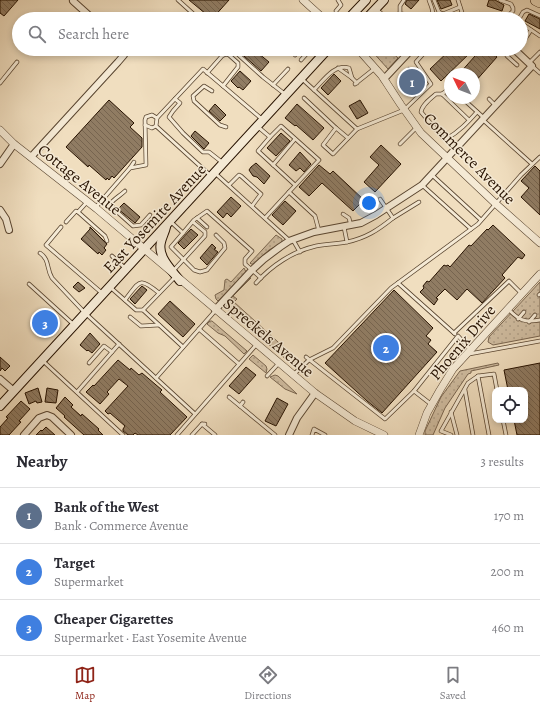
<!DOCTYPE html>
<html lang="en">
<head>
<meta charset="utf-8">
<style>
	:root { --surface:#fff; --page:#f2f2f3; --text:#2b2b33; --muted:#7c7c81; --line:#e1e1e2; --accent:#8f2418 }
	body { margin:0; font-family:Alegreya,serif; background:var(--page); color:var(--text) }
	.controls { position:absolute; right:12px; bottom:12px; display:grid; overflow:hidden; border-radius:8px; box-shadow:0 2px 6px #0003 }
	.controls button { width:36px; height:36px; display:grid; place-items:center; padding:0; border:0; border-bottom:1px solid var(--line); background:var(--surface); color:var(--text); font:20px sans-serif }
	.compass { position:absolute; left:444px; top:68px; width:36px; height:36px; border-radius:50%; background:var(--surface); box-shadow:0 2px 6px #0003; rotate:313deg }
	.you { position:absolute; left:369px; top:203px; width:14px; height:14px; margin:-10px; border:3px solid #fff; border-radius:50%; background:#1a73e8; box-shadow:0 0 0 6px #1a73e833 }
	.badge { display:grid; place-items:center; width:26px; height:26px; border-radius:50%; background:var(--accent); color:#fff; font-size:13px; font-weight:700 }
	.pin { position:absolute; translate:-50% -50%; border:2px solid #fff; box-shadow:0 1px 4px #0006 }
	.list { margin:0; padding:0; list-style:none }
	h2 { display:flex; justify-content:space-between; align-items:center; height:52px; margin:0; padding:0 16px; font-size:17px }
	h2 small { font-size:13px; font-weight:400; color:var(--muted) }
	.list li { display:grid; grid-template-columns:26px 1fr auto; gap:12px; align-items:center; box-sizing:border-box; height:56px; padding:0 16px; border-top:1px solid var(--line) }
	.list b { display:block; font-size:15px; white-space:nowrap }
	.list p { margin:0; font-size:13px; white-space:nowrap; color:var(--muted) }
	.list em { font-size:13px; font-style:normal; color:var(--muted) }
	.icon { flex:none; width:22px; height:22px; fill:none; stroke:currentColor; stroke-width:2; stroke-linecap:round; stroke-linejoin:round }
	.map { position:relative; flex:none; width:540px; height:435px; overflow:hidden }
	.search { position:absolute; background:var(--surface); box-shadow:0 2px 6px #0003; left:12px; right:12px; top:12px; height:44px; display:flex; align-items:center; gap:10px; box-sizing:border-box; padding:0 14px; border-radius:22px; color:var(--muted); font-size:15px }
	.sheet { height:220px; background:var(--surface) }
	nav { display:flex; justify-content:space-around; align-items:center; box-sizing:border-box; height:56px; border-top:1px solid var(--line); background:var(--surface); font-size:11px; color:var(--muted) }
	nav a { display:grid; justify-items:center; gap:2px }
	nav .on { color:var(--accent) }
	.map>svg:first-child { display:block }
	.grass { fill:url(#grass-dots); stroke:#7a6650 }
	.building { fill:url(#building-back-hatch); stroke:#271200 }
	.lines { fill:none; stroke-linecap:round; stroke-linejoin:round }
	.service-casing { stroke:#594530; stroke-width:4.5 }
	.minor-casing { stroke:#594530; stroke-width:8 }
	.tertiary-casing { stroke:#594530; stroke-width:8 }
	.secondary-casing { stroke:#271200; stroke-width:10 }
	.motorway-casing { stroke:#271200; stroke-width:12 }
	.service { stroke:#f5ead5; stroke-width:3 }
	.minor { stroke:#f5ead5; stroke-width:6 }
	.tertiary { stroke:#f5ead5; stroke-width:7 }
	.secondary { stroke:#f5ead5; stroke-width:8 }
	.motorway { stroke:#f0debf; stroke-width:11 }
	.labels { text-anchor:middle; stroke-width:3; stroke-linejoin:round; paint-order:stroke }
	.street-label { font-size:16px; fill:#271200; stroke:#f5ead5 }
</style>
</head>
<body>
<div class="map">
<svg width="540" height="435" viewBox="0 0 540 435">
	<defs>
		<pattern id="grass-dots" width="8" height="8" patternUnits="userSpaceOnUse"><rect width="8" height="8" fill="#cebb9f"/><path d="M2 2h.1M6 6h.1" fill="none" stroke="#b1a087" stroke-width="1.8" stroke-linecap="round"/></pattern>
		<pattern id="building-back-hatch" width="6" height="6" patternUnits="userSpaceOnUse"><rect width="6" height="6" fill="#907c63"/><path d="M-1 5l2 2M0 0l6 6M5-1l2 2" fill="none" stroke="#76644f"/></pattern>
	</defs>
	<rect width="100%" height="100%" fill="#f0debf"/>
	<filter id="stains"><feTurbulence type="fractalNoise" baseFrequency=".005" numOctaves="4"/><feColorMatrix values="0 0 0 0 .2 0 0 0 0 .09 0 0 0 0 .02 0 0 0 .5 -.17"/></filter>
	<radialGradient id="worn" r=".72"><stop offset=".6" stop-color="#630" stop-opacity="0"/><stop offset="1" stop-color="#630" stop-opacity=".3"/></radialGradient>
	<!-- grass -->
	<g class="grass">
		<path d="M 370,49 L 388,49 L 398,58 L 388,69 Z"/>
		<path d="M 276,235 L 282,239 L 282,243 L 269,250 L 253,264 L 251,264 L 250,263 Z"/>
		<path d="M 244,268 L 246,272 L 218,301 L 216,299 L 215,295 L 224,290 L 225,280 L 227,279 L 231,282 Z"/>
		<path d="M 249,278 L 251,278 L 233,296 L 237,299 L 234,302 L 300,362 L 295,367 L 223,305 Z"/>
		<path d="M 540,282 L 540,336 L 493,345 L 488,342 L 489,337 Z"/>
		<path d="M 210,321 L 212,321 L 247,351 L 244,354 L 225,336 L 218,333 L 207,324 Z"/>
		<path d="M 253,355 L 266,366 L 267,369 L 266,373 L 249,359 Z"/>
		<path d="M 498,363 L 499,365 L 471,371 L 471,373 L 468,374 L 445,408 L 433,435 L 425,435 L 425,431 L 441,397 L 460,371 Z"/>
		<path d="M 275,375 L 278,376 L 297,394 L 285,389 L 270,377 Z"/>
	</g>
	<!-- building -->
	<g class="building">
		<path d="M 0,0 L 18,0 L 4,16 L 0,13 Z"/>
		<path d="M 189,0 L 229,0 L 212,19 Z"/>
		<path d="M 407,0 L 419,0 L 411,9 L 405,4 Z"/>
		<path d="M 437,0 L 450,0 L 452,5 L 441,9 Z"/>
		<path d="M 489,0 L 495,0 L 504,5 L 502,11 L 487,6 Z"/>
		<path d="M 529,14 L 540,19 L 540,29 L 525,21 Z"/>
		<path d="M 236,49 L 253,49 L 269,62 L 261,71 Z"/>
		<path d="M 451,49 L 488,49 L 497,57 L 474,83 L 474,74 L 459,74 L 475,56 L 471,52 L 441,81 L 430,69 Z"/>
		<path d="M 409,67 L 422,87 L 412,93 L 401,77 L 403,72 Z"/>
		<path d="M 240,71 L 251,81 L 243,90 L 239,87 L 238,88 L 231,81 Z"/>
		<path d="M 334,74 L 341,81 L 328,95 L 321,88 Z"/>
		<path d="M 109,100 L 134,123 L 130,127 L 142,138 L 142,147 L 114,178 L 112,176 L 109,180 L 107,178 L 106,180 L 89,165 L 88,167 L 66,147 Z"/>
		<path d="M 360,100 L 368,113 L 357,119 L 349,106 Z"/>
		<path d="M 215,104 L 226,115 L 220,121 L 209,111 Z"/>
		<path d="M 297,104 L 324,128 L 313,140 L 296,125 L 295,126 L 285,118 Z"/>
		<path d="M 195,131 L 209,143 L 204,149 L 191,136 Z"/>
		<path d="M 281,133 L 290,141 L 276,156 L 267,148 Z"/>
		<path d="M 381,145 L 401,164 L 375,192 L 364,182 L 379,165 L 370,157 Z"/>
		<path d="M 300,152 L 311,164 L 304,172 L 300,168 L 296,171 L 289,165 Z"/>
		<path d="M 256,163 L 270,176 L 264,184 L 257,177 L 253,176 L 249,170 L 251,167 Z"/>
		<path d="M 319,165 L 330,174 L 333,171 L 364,200 L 353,211 L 322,183 L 309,196 L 299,187 Z"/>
		<path d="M 535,166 L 540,171 L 540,215 L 521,197 L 529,188 L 521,181 Z"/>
		<path d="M 231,197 L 241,206 L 231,217 L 227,213 L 223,218 L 217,212 Z"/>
		<path d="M 285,201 L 296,211 L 283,225 L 272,215 Z"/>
		<path d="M 124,203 L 140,217 L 135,223 L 118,209 Z"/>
		<path d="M 493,225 L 525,255 L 522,259 L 518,257 L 502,275 L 505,278 L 482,303 L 467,289 L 457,300 L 445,289 L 436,298 L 438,299 L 434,305 L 420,292 L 424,288 L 423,286 L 427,281 L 429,282 L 444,265 L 446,266 L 448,265 L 450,267 L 469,245 L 471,246 L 487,229 L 488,230 Z"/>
		<path d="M 90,227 L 107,244 L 104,248 L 106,250 L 102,255 L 99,252 L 98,254 L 81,239 L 90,229 Z"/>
		<path d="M 191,229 L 198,235 L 184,249 L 178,243 Z"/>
		<path d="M 212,244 L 216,248 L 214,249 L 218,252 L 207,265 L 200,258 Z"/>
		<path d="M 78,282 L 85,288 L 79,292 L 73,287 Z"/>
		<path d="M 142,286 L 147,290 L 135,304 L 130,299 Z"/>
		<path d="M 394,290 L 433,328 L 426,336 L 431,340 L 428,344 L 437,352 L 382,413 L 367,401 L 325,363 Z"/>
		<path d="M 170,301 L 195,324 L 183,337 L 158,314 Z"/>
		<path d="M 45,317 L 51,322 L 46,328 L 39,323 Z"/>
		<path d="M 90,333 L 100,344 L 92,353 L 88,350 L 87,351 L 80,345 Z"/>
		<path d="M 0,357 L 10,366 L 5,371 L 2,368 L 0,371 Z"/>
		<path d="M 118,360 L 130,370 L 131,368 L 139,375 L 142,373 L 162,390 L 160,392 L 187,417 L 170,435 L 138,435 L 135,433 L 133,435 L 128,435 L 123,431 L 123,429 L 125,426 L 110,413 L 108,414 L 105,411 L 128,386 L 119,379 L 107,392 L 109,394 L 100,404 L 86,392 L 93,385 L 94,386 Z"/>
		<path d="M 540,363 L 540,435 L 517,435 L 514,420 L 525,420 L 525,390 L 508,390 L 504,370 Z"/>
		<path d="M 246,367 L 256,375 L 239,394 L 229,386 Z"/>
		<path d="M 38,388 L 42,402 L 37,403 L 36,401 L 29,404 L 25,393 Z"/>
		<path d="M 47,388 L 58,390 L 56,403 L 45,402 Z"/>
		<path d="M 65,397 L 73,405 L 71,407 L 81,416 L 82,414 L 99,429 L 98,430 L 103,435 L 84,435 L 64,417 L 65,416 L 56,408 Z"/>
		<path d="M 277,398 L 288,404 L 276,426 L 265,421 Z"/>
		<path d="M 21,401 L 30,409 L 19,421 L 21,422 L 9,435 L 0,435 L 0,427 L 8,418 L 6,417 Z"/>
		<path d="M 46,427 L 55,435 L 36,435 L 41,430 L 42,431 Z"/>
	</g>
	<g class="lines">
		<!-- service casing -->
		<g class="service-casing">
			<g id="service">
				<path d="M 178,0 L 199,19"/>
				<path d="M 429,0 C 431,7 436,13 429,19"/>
				<path d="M 434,0 L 439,12 L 443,14 L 445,19"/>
				<path d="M 458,0 L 464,19"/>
				<path d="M 500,0 L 511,4 L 513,8 L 513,11 L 505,19"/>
				<path d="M 377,10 L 388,19"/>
				<path d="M 336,11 L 341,5 L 338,0"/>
				<path d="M 400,14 L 400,6 L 404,0"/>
				<path d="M 443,14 L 460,7"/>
				<path d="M 292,15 L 297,19"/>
				<path d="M 393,19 L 398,14 L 403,14 L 409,19"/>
				<path d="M 519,19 L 523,12 L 527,10 L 540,16"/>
				<path d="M 521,23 L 540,36"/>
				<path d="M 521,45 L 531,30"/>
				<path d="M 232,49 L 263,77 L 286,95"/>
				<path d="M 398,49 L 406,56"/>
				<path d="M 295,55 L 300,49"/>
				<path d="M 507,56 L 517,65"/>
				<path d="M 301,60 L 311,49"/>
				<path d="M 529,63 L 540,52"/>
				<path d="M 532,66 L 540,73"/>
				<path d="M 338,68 L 352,78"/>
				<path d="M 207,73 L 222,56 L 226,54 L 229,55 L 238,63 L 238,67 L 223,86"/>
				<path d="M 302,79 L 357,129 L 404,110 L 431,84 L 416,62 L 424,53 L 420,49"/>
				<path d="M 0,83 L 17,62"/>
				<path d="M 355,84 L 374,69"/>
				<path d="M 273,85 L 288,69"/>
				<path d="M 314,90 C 323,81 335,63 349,68 L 352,78 L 357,83"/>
				<path d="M 212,91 L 204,86 L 193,96 L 194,101 L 220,125 L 226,127"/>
				<path d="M 442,94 L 450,88"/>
				<path d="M 304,98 L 336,128 L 323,145 L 333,154 L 357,129"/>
				<path d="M 462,98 L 484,118"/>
				<path d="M 175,99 L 180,103 L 173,111 L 169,117 L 183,133 L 203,152 L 209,152 L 223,163"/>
				<path d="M 489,99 L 495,105"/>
				<path d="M 157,118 L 156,126 L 211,176"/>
				<path d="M 482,119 L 532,164"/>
				<path d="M 469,120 L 442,94 L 436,94 C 430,99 422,105 421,112 L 443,138 L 446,139 C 459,132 468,122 477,112"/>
				<path d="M 145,125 L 152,128 L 156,126"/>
				<path d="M 257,126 L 270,137 L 281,126 L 319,160 L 289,192"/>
				<path d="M 336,128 L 348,138"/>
				<path d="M 270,137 L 258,151 L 295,185"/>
				<path d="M 400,144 L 417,127"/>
				<path d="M 273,165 L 295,139"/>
				<path d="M 130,168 L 134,162"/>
				<path d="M 216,174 L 290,241"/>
				<path d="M 432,175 L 481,220"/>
				<path d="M 229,185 L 239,175 L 241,176 L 261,194 L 252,206"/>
				<path d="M 422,185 L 471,229"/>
				<path d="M 125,191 C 121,195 114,199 111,203 L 114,209 L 133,226 L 141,225 L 150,215"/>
				<path d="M 96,207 L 130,168 L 146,165 L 145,120 L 146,117 L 152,115 L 157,118 L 203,69 L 263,120"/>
				<path d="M 78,212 L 105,236 L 107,241"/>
				<path d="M 343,214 L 349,218 L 351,226"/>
				<path d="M 197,218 L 207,227"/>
				<path d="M 265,218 L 289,192 L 315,216 L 319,231"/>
				<path d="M 393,218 L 419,202"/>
				<path d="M 66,222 L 76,211 L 78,212 L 87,202"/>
				<path d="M 171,222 L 183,233 L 194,220 L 207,211 L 252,251 L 245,259 L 245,264 L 261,278"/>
				<path d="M 61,227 L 46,245 L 103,294"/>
				<path d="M 183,233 L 171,247 L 194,270 L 200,272 L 207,270 L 225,248 L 224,243 L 216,235"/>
				<path d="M 293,240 L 300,252"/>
				<path d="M 347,242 C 366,238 378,230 393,218 L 380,199"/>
				<path d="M 40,253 C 50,260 46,268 52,278 L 85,313 L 195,414"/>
				<path d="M 112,256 L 125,268"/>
				<path d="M 173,271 L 205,236 L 205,232 L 193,222"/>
				<path d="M 256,283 C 271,266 293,251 316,246 C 326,244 337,244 347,242 L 344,227"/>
				<path d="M 398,283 L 455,334"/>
				<path d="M 29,284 L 73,324"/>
				<path d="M 110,287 L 136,310 L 143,310 L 183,347"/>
				<path d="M 539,295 L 540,294"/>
				<path d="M 125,300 C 140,281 139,276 159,293"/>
				<path d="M 508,309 C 519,320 524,323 540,320"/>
				<path d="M 143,310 L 175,277"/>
				<path d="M 130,317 L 141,326 L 159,325"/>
				<path d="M 518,319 L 524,312"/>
				<path d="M 529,322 L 535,315"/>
				<path d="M 199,329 L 239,364"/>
				<path d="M 454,333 L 509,281 L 521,293"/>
				<path d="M 469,354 L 540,341"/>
				<path d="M 306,357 L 385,419 L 414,391 L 432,405"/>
				<path d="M 43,361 L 123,435"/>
				<path d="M 89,363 L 104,346 L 112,352"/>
				<path d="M 293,375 L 309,360 L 333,348 L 391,288 L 478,224 L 521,175 L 540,157"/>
				<path d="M 267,376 L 279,363"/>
				<path d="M 478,376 L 489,435"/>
				<path d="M 156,378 L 215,311"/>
				<path d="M 465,390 L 473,435"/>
				<path d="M 414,391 L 458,336 L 470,349"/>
				<path d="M 77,392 L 119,344"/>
				<path d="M 229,397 L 240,406"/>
				<path d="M 243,402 L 240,406 L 275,435"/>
				<path d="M 451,412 L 457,435"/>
				<path d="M 503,420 L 506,435"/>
				<path d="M 205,424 L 202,424 L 215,435"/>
				<path d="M 177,435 L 256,345"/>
				<path d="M 192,435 L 202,424"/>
				<path d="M 312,435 L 314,429 L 325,435"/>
				<path d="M 451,435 L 441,431 L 468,383 L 478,376 L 494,374 L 497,390"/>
			</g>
		</g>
		<!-- minor casing -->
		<g class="minor-casing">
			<g id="minor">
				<path d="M 73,1 L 93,19"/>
				<path d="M 384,79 L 412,49"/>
				<path d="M 31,157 L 118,62 L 124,55 L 125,49"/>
				<path d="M 0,164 L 14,144"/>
				<path d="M 0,210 L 6,219 L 9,230"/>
				<path d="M 215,310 L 252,270 L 264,259 L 280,247 L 289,241 L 314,232 L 361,223 L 376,215 L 422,185 L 532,66 L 514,49"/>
				<path d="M 0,379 L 14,391"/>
				<path d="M 24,435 L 39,418 L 47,415 L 52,417 L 71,435"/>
				<path d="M 289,435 L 297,418 L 315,393"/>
			</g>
		</g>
		<!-- tertiary casing -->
		<g class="tertiary-casing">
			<g id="tertiary">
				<path d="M 303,0 L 324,19"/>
				<path d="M 358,49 L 382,76 L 401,105 L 421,133 L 496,204 L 540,243"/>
				<path d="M 0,130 L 14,144 L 97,209 L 315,393 L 355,421 L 384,435"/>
				<path d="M 419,435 L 427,413 L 440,390 L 453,369 L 540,274"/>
			</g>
		</g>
		<!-- secondary casing -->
		<g class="secondary-casing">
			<g id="secondary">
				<path d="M 348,19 L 366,0"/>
				<path d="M 366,19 L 384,0"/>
				<path d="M 166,227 C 165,232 162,237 161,242 C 157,257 172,270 180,281"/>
				<path d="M 0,406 L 328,49"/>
			</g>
		</g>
		<!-- motorway casing -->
		<g class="motorway-casing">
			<path id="motorway" d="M 536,0 L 540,2"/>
		</g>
		<!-- service -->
		<use href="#service" class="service"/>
		<!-- minor -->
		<use href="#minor" class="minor"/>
		<!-- tertiary -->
		<use href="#tertiary" class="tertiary"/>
		<!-- secondary -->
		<use href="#secondary" class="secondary"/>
		<!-- motorway -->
		<use href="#motorway" class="motorway"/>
	</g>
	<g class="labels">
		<!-- street labels -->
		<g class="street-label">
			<text transform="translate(470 158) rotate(45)" y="6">Commerce Avenue</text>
			<text transform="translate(80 179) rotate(39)" y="6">Cottage Avenue</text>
			<text transform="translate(154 218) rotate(-47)" y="6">East Yosemite Avenue</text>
			<text transform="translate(269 337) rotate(40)" y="6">Spreckels Avenue</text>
			<text transform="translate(462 342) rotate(-50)" y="6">Phoenix Drive</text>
		</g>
	</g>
	<rect width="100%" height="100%" filter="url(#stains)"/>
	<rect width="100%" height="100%" fill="url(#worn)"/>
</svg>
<div class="controls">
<button><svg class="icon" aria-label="locate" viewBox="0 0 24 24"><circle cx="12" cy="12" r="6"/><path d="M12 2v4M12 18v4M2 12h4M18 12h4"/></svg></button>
</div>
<svg class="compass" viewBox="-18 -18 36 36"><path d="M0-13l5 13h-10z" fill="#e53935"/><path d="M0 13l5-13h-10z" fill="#7c7c81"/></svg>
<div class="you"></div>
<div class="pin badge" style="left:412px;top:82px;background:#5c6f8a">1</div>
<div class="pin badge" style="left:386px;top:348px;background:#3f7fe0">2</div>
<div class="pin badge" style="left:45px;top:323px;background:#3f7fe0">3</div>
<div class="search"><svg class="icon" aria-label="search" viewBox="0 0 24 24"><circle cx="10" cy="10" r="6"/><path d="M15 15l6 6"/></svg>Search here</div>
</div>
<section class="sheet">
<h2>Nearby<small>3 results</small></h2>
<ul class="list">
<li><span class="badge" style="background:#5c6f8a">1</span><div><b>Bank of the West</b><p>Bank · Commerce Avenue</p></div><em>170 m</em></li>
<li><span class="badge" style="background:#3f7fe0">2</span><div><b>Target</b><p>Supermarket</p></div><em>200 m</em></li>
<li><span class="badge" style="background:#3f7fe0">3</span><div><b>Cheaper Cigarettes</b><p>Supermarket · East Yosemite Avenue</p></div><em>460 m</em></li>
</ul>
</section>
<nav>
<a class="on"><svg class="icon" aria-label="map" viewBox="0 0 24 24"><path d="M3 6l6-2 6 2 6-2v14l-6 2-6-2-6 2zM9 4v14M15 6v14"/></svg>Map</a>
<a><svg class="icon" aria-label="directions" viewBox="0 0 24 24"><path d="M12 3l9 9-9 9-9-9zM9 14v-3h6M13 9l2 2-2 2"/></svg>Directions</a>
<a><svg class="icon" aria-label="saved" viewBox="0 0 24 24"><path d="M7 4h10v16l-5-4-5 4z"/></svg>Saved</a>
</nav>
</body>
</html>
